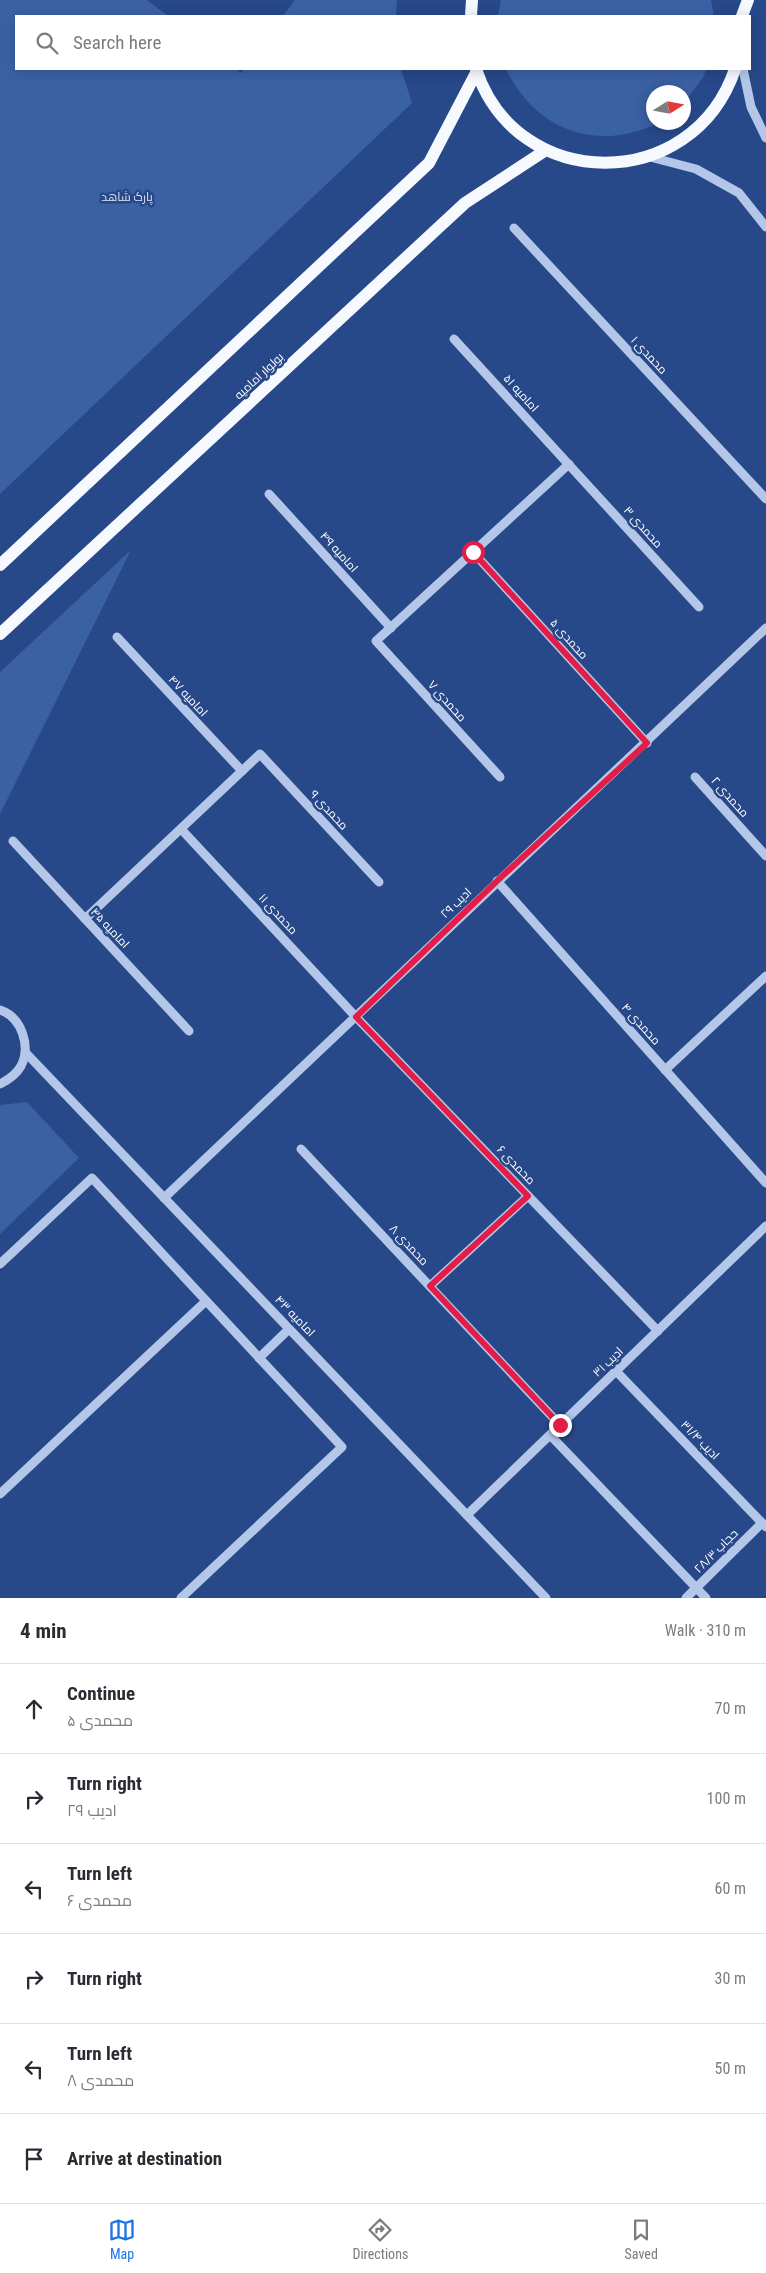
<!DOCTYPE html>
<html lang="en">
<head>
<meta charset="utf-8">
<style>
	:root { --surface:#fff; --page:#f7f7f7; --text:#2b2b33; --muted:#7c7c81; --line:#e1e1e2; --accent:#1a73e8 }
	body { margin:0; font-family:"Roboto Condensed",Cairo,sans-serif; background:var(--page); color:var(--text) }
	.compass { position:absolute; left:646px; top:85px; width:45px; height:45px; border-radius:50%; background:var(--surface); box-shadow:0 2px 12px #0003; rotate:79deg }
	.stop { position:absolute; width:15px; height:15px; margin:-11px; border:4px solid #e11d48; border-radius:50%; background:#fff }
	.stop.end { background:#e11d48; border-color:#fff; box-shadow:0 1px 5px #0008 }
	.list { margin:0; padding:0; list-style:none }
	h2 { display:flex; justify-content:space-between; align-items:center; height:65px; margin:0; padding:0 20px; font-size:21px }
	h2 small { font-size:16px; font-weight:400; color:var(--muted) }
	.list li { display:grid; grid-template-columns:32px 1fr auto; gap:15px; align-items:center; box-sizing:border-box; height:90px; padding:0 20px; border-top:1px solid var(--line) }
	.list b { display:block; font-size:19px; white-space:nowrap }
	.list p { margin:0; font-size:16px; white-space:nowrap; color:var(--muted) }
	.list em { font-size:16px; font-style:normal; color:var(--muted) }
	.icon { flex:none; width:28px; height:28px; fill:none; stroke:currentColor; stroke-width:2; stroke-linecap:round; stroke-linejoin:round }
	.map { position:relative; flex:none; width:766px; height:1598px; overflow:hidden }
	.search { position:absolute; background:var(--surface); box-shadow:0 2px 12px #0003; left:15px; right:15px; top:15px; height:55px; display:flex; align-items:center; gap:12px; box-sizing:border-box; padding:0 18px; border-radius:0px; color:var(--muted); font-size:19px }
	.sheet { height:605px; background:var(--surface) }
	nav { display:flex; justify-content:space-around; align-items:center; box-sizing:border-box; height:70px; border-top:1px solid var(--line); background:var(--surface); font-size:14px; color:var(--muted) }
	nav a { display:grid; justify-items:center; gap:2px }
	nav .on { color:var(--accent) }
	.map>svg:first-child { display:block }
	.green { fill:#3b61a5 }
	.lines { fill:none; stroke-linecap:round; stroke-linejoin:round }
	.minor { stroke:#b4c7e9; stroke-width:9 }
	.major { stroke:#f6f9fe; stroke-width:12 }
	.route { stroke:#e11d48; stroke-width:6 }
	.labels { text-anchor:middle; stroke-width:5; stroke-linejoin:round; paint-order:stroke }
	.park-label { font-size:12px; fill:#d8e3f7; stroke:#274889 }
	.street-label { font-size:12px; fill:#fff; stroke:#274889 }
</style>
</head>
<body>
<div class="map">
<svg width="766" height="1598" viewBox="0 0 766 1598">
	<rect width="100%" height="100%" fill="#274889"/>
	<!-- green -->
	<g class="green">
		<path d="M 0,0 L 147,0 L 168,16 L 16,16 L 16,69 L 235,69 L 241,73 L 244,69 L 401,69 L 412,103 L 0,494 Z"/>
		<path d="M 295,0 L 397,0 L 396,16 L 283,16 Z"/>
		<path d="M 501,0 L 711,0 L 714,16 L 498,16 Z"/>
		<path d="M 506,69 L 706,69 L 704,76 L 684,103 L 684,92 L 654,92 L 654,122 L 658,123 C 597,153 535,130 506,69 Z"/>
		<path d="M 131,550 L 0,814 L 0,672 Z"/>
		<path d="M 27,1102 L 79,1158 L 0,1234 L 0,1105 Z"/>
	</g>
	<g class="lines">
		<!-- minor -->
		<g class="minor">
			<path d="M 743,69 L 751,107 L 766,138"/>
			<path d="M 650,157 L 696,169 L 739,193 L 766,227"/>
			<path d="M 514,228 L 766,499"/>
			<path d="M 454,339 L 699,607"/>
			<path d="M 269,494 L 391,628"/>
			<path d="M 473,552 L 647,743"/>
			<path d="M 117,637 L 242,771"/>
			<path d="M 500,777 L 376,641 L 569,464"/>
			<path d="M 695,777 L 766,856"/>
			<path d="M 181,829 L 356,1017 L 658,1331"/>
			<path d="M 13,841 L 189,1031"/>
			<path d="M 497,881 L 766,1183"/>
			<path d="M 85,919 L 260,754 L 379,882"/>
			<path d="M 0,1010 C 22,1017 31,1047 21,1066 C 16,1075 8,1080 0,1084"/>
			<path d="M 25,1052 L 546,1598"/>
			<path d="M 665,1070 L 766,976"/>
			<path d="M 301,1149 L 560,1425"/>
			<path d="M 164,1198 L 766,628"/>
			<path d="M 0,1264 L 92,1178 L 342,1447 L 181,1598"/>
			<path d="M 430,1286 L 528,1196"/>
			<path d="M 259,1358 L 289,1329"/>
			<path d="M 616,1371 L 766,1527"/>
			<path d="M 550,1435 L 706,1598"/>
			<path d="M 0,1494 L 206,1301"/>
			<path d="M 467,1515 L 766,1226"/>
			<path d="M 686,1598 L 762,1523"/>
		</g>
		<!-- major -->
		<g class="major">
			<path d="M 471,16 L 472,0"/>
			<path d="M 742,16 L 748,0"/>
			<path d="M 476,69 C 517,194 693,194 735,69"/>
			<path d="M 0,565 L 429,163 L 477,71"/>
			<path d="M 0,634 L 465,203 L 546,150"/>
		</g>
	</g>
	<g class="lines">
		<!-- route -->
		<path class="route" d="M 473,552 L 647,743 L 497,881 L 356,1017 L 528,1196 L 430,1286 L 560,1425"/>
	</g>
	<g class="labels">
		<!-- park labels -->
		<g class="park-label">
			<text x="127" y="201">پارک شاهد</text>
		</g>
		<!-- street labels -->
		<g class="street-label">
			<text transform="translate(649 355) rotate(47)" y="4">محمدی ۱</text>
			<text transform="translate(259 376) rotate(-43)" y="4">بولوار امامیه</text>
			<text transform="translate(521 393) rotate(48)" y="4">امامیه ۵۱</text>
			<text transform="translate(643 527) rotate(48)" y="4">محمدی ۳</text>
			<text transform="translate(339 552) rotate(48)" y="4">امامیه ۴۹</text>
			<text transform="translate(569 639) rotate(48)" y="4">محمدی ۵</text>
			<text transform="translate(188 696) rotate(47)" y="4">امامیه ۴۷</text>
			<text transform="translate(447 701) rotate(48)" y="4">محمدی ۷</text>
			<text transform="translate(730 797) rotate(48)" y="4">محمدی ۲</text>
			<text transform="translate(329 810) rotate(47)" y="4">محمدی ۹</text>
			<text transform="translate(456 903) rotate(-44)" y="4">ادیب ۲۹</text>
			<text transform="translate(278 914) rotate(47)" y="4">محمدی ۱۱</text>
			<text transform="translate(110 928) rotate(47)" y="4">امامیه ۴۵</text>
			<text transform="translate(641 1024) rotate(48)" y="4">محمدی ۴</text>
			<text transform="translate(516 1165) rotate(46)" y="4">محمدی ۶</text>
			<text transform="translate(409 1245) rotate(47)" y="4">محمدی ۸</text>
			<text transform="translate(295 1316) rotate(46)" y="4">امامیه ۴۳</text>
			<text transform="translate(608 1362) rotate(-44)" y="4">ادیب ۳۱</text>
			<text transform="translate(700 1440) rotate(46)" y="4">ادیب ۳۱/۴</text>
			<text transform="translate(716 1551) rotate(-45)" y="4">حجاب ۲۸/۳</text>
		</g>
	</g>
</svg>
<svg class="compass" viewBox="-18 -18 36 36"><path d="M0-13l5 13h-10z" fill="#e53935"/><path d="M0 13l5-13h-10z" fill="#7c7c81"/></svg>
<div class="stop" style="left:473px;top:552px"></div>
<div class="stop end" style="left:560px;top:1425px"></div>
<div class="search"><svg class="icon" aria-label="search" viewBox="0 0 24 24"><circle cx="10" cy="10" r="6"/><path d="M15 15l6 6"/></svg>Search here</div>
</div>
<section class="sheet">
<h2>4 min<small>Walk · 310 m</small></h2>
<ul class="list">
<li><svg class="icon" aria-label="ahead" viewBox="0 0 24 24"><path d="M12 20V5M6 11l6-6 6 6"/></svg><div><b>Continue</b><p>محمدی ۵</p></div><em>70 m</em></li>
<li><svg class="icon" aria-label="right" viewBox="0 0 24 24"><path d="M7 20v-9h11M14 6l5 5-5 5"/></svg><div><b>Turn right</b><p>ادیب ۲۹</p></div><em>100 m</em></li>
<li><svg class="icon" aria-label="left" viewBox="0 0 24 24"><path d="M17 20v-9H6M10 6l-5 5 5 5"/></svg><div><b>Turn left</b><p>محمدی ۶</p></div><em>60 m</em></li>
<li><svg class="icon" aria-label="right" viewBox="0 0 24 24"><path d="M7 20v-9h11M14 6l5 5-5 5"/></svg><div><b>Turn right</b></div><em>30 m</em></li>
<li><svg class="icon" aria-label="left" viewBox="0 0 24 24"><path d="M17 20v-9H6M10 6l-5 5 5 5"/></svg><div><b>Turn left</b><p>محمدی ۸</p></div><em>50 m</em></li>
<li><svg class="icon" aria-label="arrive" viewBox="0 0 24 24"><path d="M6 21V4h12l-3 4 3 4H6"/></svg><div><b>Arrive at destination</b></div></li>
</ul>
</section>
<nav>
<a class="on"><svg class="icon" aria-label="map" viewBox="0 0 24 24"><path d="M3 6l6-2 6 2 6-2v14l-6 2-6-2-6 2zM9 4v14M15 6v14"/></svg>Map</a>
<a><svg class="icon" aria-label="directions" viewBox="0 0 24 24"><path d="M12 3l9 9-9 9-9-9zM9 14v-3h6M13 9l2 2-2 2"/></svg>Directions</a>
<a><svg class="icon" aria-label="saved" viewBox="0 0 24 24"><path d="M7 4h10v16l-5-4-5 4z"/></svg>Saved</a>
</nav>
</body>
</html>
